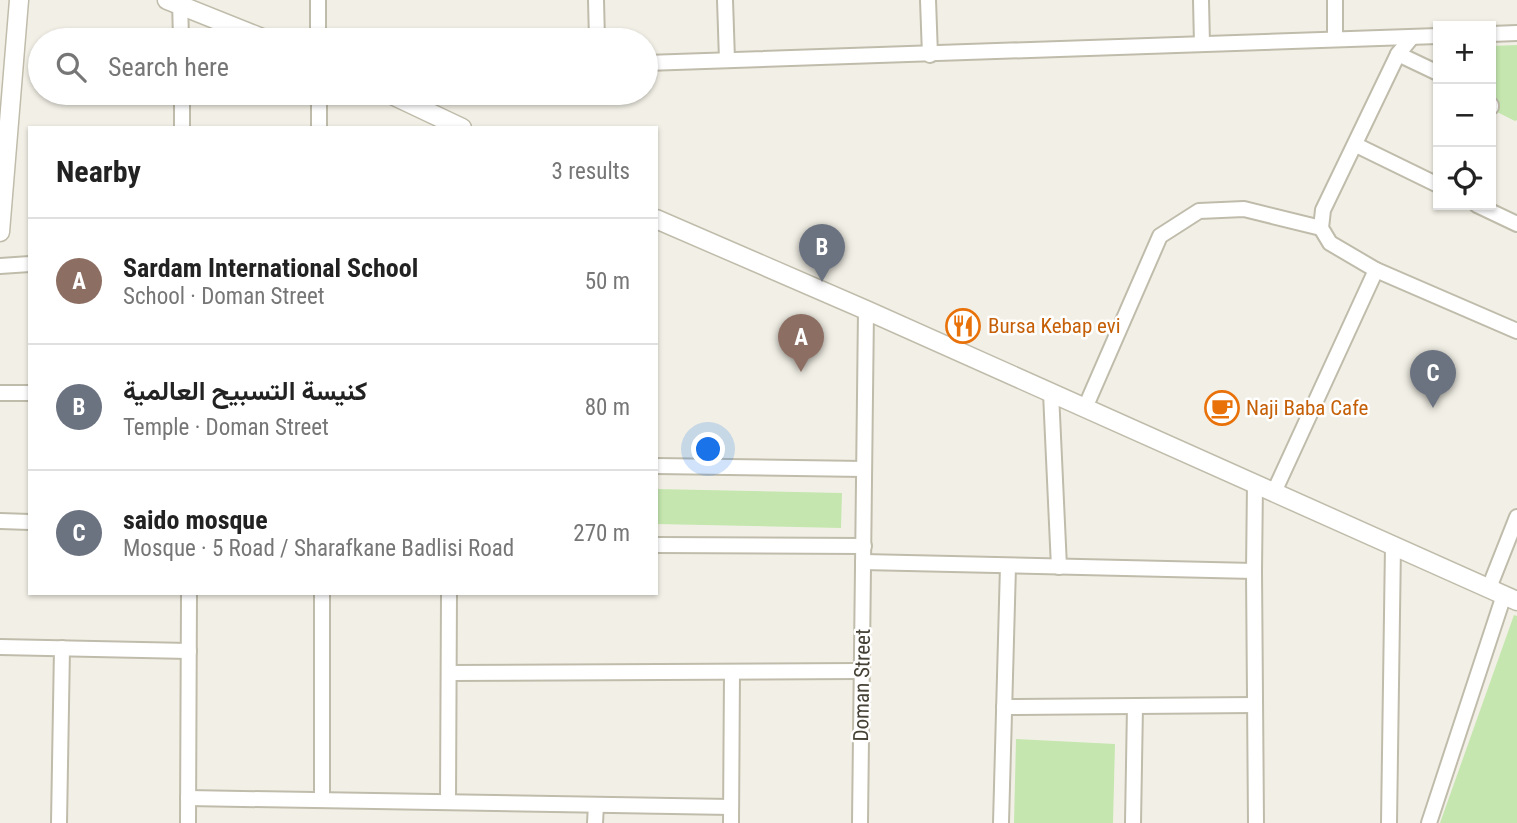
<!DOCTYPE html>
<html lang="en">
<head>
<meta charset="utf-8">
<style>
	:root { --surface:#fff; --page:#f2f2f2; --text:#222; --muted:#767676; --line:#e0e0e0; --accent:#d93025 }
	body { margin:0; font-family:"Roboto Condensed",Vazirmatn,sans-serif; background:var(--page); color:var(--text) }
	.controls { position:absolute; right:21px; top:21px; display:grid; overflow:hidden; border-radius:0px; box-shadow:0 2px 5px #0004 }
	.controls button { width:63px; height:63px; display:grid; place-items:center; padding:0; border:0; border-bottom:2px solid var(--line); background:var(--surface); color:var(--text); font:35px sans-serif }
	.you { position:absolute; left:709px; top:450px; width:24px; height:24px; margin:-18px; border:5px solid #fff; border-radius:50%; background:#1a73e8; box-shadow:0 0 0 10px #1a73e833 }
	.badge { display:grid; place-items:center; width:46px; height:46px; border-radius:50%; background:var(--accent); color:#fff; font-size:23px; font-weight:700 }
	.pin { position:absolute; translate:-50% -58px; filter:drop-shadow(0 2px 4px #0008) }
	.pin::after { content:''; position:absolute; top:37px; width:24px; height:21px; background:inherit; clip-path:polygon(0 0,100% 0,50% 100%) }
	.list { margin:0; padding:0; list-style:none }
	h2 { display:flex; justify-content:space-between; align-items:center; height:91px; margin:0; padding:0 28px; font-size:30px }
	h2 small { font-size:23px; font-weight:400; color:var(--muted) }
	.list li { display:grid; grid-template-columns:46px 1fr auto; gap:21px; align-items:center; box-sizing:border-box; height:126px; padding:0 28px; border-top:2px solid var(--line) }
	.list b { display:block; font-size:26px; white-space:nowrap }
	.list p { margin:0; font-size:23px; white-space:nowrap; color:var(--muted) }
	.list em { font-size:23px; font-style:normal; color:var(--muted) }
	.icon { flex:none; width:38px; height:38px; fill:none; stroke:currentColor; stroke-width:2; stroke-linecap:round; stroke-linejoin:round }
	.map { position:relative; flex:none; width:1517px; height:823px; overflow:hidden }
	.search { position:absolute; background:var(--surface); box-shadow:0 2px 5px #0004; left:28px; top:28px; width:630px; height:77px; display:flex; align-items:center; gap:18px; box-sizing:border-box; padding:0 24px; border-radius:38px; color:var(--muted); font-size:26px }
	.panel { position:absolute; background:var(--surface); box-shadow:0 2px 5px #0004; left:28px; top:126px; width:630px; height:469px; border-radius:0px }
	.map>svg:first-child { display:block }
	.green { fill:#c5e6af }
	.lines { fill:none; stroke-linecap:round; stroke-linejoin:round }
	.minor-casing { stroke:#c0bcab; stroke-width:18 }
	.tertiary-casing { stroke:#c0bcab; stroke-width:21 }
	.minor { stroke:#fff; stroke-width:14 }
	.tertiary { stroke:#fff; stroke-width:18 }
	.labels { text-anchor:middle; stroke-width:5; stroke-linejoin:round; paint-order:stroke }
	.food-label { font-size:21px; fill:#c56008; stroke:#fff; text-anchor:start }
	.street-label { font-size:21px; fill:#454135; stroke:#fff }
</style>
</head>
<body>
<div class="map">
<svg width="1517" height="823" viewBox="0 0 1517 823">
	<rect width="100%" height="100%" fill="#f2f0e6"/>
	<!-- green -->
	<g class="green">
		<path d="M 1517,45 L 1517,120 L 1515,121 L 1491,109 L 1491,46 Z"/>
		<path d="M 656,489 L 842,493 L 841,528 L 656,524 Z"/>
		<path d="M 1514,615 L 1517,616 L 1517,823 L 1440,823 Z"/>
		<path d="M 1016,739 L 1115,744 L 1113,823 L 1014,823 Z"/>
	</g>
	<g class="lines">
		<!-- minor casing -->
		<g class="minor-casing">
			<g id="minor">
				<path d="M 180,0 L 181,40"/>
				<path d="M 318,0 L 318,40"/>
				<path d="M 596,0 L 597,40"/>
				<path d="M 725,0 L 727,60"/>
				<path d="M 928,0 L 930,55"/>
				<path d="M 1201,0 L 1202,44"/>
				<path d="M 1491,34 L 1517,33"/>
				<path d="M 1412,37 L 1398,54 L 1323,210 L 1321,228 L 1330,243 L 1376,270 L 1517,331"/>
				<path d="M 1335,39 L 1335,0"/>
				<path d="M 1398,54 L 1438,73"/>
				<path d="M 646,63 L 1438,36"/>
				<path d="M 182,93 L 182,128"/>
				<path d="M 319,93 L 319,128"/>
				<path d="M 1491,105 L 1491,107"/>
				<path d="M 1356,145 L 1438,185"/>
				<path d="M 1477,205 L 1517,224"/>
				<path d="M 0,266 L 30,264"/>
				<path d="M 0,393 L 30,393"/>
				<path d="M 1051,393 L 1059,567"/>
				<path d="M 1085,408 L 1160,236 L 1199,211 L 1244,209 L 1321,228"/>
				<path d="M 656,466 L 864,469"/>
				<path d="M 1255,483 L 1254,571 L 1256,823"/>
				<path d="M 1274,492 L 1376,270"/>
				<path d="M 0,521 L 30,522"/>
				<path d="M 656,545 L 864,546"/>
				<path d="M 863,562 L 1254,571"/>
				<path d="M 1489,588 L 1517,517"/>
				<path d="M 322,593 L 322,800"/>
				<path d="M 0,647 L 189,651"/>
				<path d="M 449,673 L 862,671"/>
				<path d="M 1004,707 L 1255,705"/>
				<path d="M 188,798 L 731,807"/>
				<path d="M 448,802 L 449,593"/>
				<path d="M 59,823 L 62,648"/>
				<path d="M 188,823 L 189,593"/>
				<path d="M 595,823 L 596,805"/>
				<path d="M 731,823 L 732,672"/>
				<path d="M 860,823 L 866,310"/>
				<path d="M 1001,823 L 1008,566"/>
				<path d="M 1133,823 L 1135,706"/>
				<path d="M 1389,823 L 1393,545"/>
				<path d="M 1429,823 L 1504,595"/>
			</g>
		</g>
		<!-- tertiary casing -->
		<g class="tertiary-casing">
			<g id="tertiary">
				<path d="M 167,0 L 267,40"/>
				<path d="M 388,93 L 462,128"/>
				<path d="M 656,219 L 866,310 L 1517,601"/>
				<path d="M 0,232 L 19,0"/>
			</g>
		</g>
		<!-- minor -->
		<use href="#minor" class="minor"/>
		<!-- tertiary -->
		<use href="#tertiary" class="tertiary"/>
	</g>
	<!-- icons -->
	<defs>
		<g id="restaurant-ring" transform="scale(1.75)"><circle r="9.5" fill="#fff" stroke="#e8710a" stroke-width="1.5"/><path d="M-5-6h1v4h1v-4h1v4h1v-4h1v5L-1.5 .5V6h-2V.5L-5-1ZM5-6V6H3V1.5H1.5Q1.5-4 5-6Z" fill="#e8710a"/></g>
		<g id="cafe-ring" transform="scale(1.75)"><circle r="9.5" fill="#fff" stroke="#e8710a" stroke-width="1.5"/><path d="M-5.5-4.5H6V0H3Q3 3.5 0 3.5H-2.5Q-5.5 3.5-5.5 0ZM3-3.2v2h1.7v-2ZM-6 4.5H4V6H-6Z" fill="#e8710a"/></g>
	</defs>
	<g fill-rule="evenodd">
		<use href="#restaurant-ring" x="963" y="326"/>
		<use href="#cafe-ring" x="1222" y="408"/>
	</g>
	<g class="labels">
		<!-- food labels -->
		<g class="food-label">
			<text x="988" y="333">Bursa Kebap evi</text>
			<text x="1246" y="415">Naji Baba Cafe</text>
		</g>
		<!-- street labels -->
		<g class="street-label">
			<text transform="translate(862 685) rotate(-89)" y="7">Doman Street</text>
		</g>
	</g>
</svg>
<div class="controls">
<button>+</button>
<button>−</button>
<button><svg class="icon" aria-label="locate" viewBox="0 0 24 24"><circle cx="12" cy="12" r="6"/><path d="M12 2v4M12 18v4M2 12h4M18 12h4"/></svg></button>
</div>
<div class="you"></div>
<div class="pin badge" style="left:801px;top:372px;background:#8d6e63">A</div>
<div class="pin badge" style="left:822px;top:282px;background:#6b7280">B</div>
<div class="pin badge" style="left:1433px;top:408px;background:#6b7280">C</div>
<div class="search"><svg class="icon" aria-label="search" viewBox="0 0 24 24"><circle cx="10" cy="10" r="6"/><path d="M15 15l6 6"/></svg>Search here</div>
<section class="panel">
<h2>Nearby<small>3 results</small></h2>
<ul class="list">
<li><span class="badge" style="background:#8d6e63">A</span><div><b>Sardam International School</b><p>School · Doman Street</p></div><em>50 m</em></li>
<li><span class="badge" style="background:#6b7280">B</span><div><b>كنيسة التسبيح العالمية</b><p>Temple · Doman Street</p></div><em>80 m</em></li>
<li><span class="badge" style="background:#6b7280">C</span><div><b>saido mosque</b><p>Mosque · 5 Road / Sharafkane Badlisi Road</p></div><em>270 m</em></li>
</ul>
</section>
</div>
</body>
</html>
